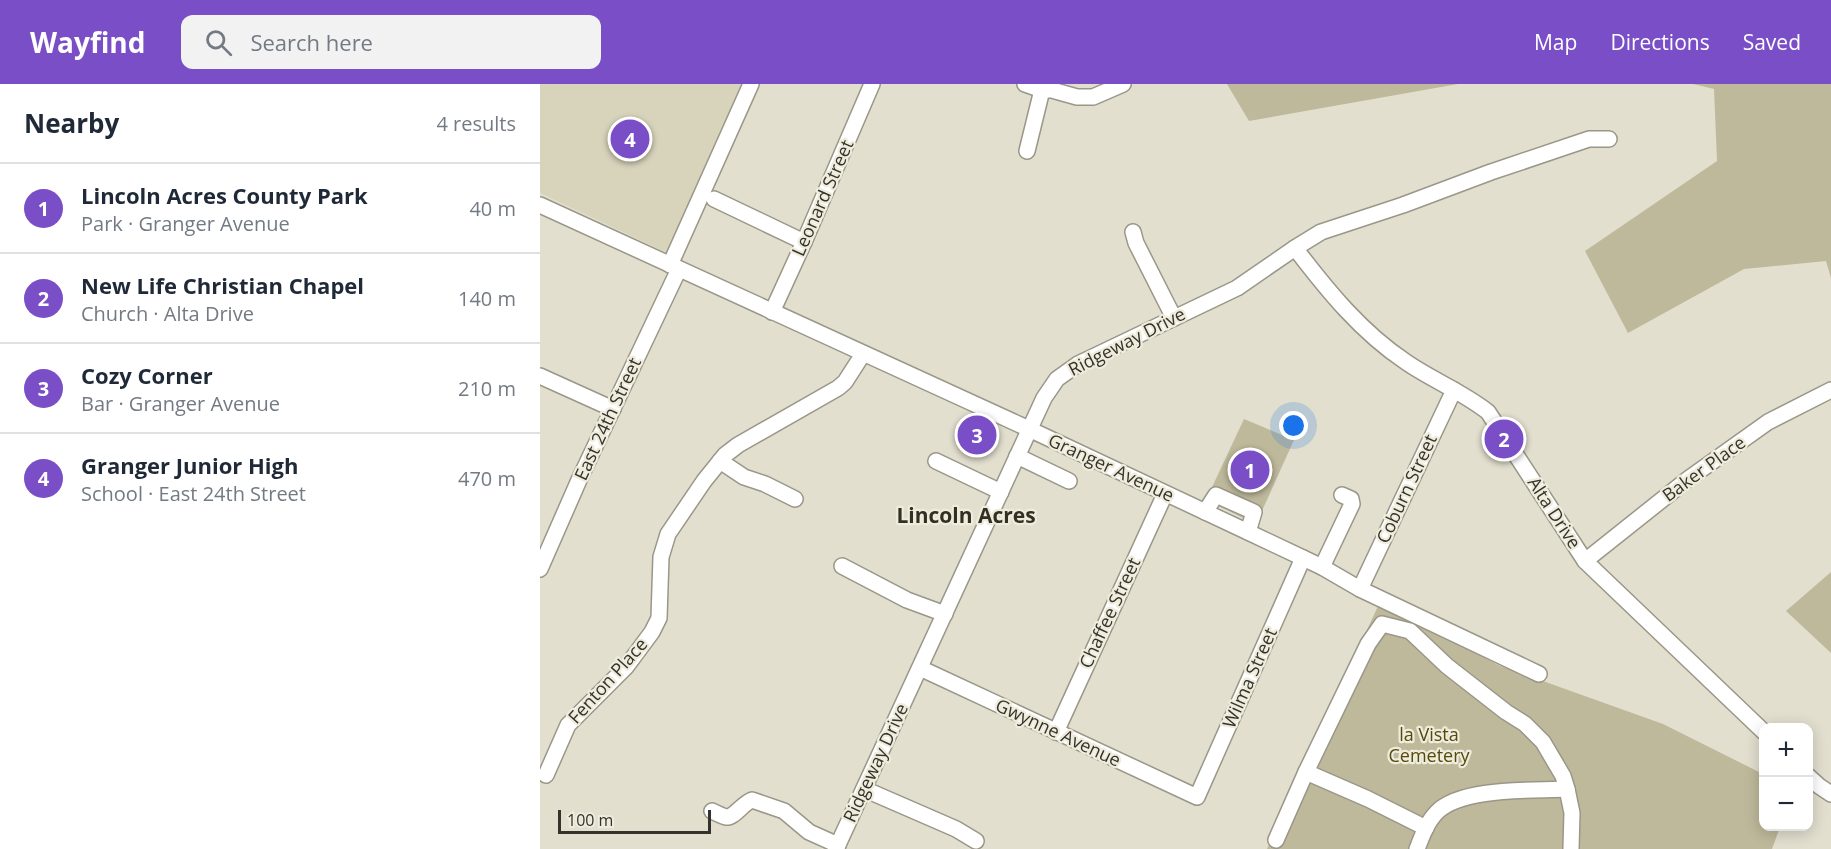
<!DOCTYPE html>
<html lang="en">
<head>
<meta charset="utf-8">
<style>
	:root { --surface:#fff; --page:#f2f2f3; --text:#1f2937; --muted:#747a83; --line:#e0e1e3; --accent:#794ec7 }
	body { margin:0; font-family:"Open Sans",sans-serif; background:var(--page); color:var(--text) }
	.controls { position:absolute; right:18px; bottom:18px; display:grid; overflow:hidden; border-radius:12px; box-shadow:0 3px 15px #0003 }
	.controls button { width:54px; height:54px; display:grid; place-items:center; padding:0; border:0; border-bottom:2px solid var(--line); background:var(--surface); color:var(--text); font:30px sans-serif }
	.scale { position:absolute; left:18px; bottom:15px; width:153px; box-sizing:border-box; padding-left:6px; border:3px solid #33322c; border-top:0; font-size:16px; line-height:21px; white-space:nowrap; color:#33322c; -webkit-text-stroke:4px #efecdc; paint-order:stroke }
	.you { position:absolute; left:754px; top:342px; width:21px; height:21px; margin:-15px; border:4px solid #fff; border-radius:50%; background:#1a73e8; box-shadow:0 0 0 9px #1a73e833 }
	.badge { display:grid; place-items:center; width:39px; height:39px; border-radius:50%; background:var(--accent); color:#fff; font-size:20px; font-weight:700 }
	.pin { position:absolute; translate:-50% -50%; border:3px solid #fff; box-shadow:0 2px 6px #0006 }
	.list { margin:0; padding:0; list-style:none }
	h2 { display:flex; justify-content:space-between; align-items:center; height:78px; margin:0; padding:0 24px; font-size:26px }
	h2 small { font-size:20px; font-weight:400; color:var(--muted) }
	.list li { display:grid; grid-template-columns:39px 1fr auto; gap:18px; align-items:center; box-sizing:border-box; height:90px; padding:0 24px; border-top:2px solid var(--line) }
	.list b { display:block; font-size:22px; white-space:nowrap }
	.list p { margin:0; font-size:20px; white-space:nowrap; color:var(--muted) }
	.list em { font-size:20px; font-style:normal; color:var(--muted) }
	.icon { flex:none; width:33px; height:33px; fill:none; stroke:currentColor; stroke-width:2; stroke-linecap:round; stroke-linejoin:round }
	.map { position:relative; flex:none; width:1291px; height:765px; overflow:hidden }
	header { display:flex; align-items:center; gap:36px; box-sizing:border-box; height:84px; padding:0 30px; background:var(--accent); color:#fff }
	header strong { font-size:28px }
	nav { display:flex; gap:33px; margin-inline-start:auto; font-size:21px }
	.search { width:420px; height:54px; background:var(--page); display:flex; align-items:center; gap:15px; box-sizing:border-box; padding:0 21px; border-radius:12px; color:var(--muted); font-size:22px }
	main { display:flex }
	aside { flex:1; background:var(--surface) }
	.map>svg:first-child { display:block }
	.built { fill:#d8d4bc }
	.green { fill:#beb99b }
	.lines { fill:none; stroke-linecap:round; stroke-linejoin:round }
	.minor-casing { stroke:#9a9788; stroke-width:18 }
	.minor { stroke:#fff; stroke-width:15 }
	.labels { text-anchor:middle; stroke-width:4.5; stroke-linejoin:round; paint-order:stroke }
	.street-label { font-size:18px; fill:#33322c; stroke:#efecdc }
	.park-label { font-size:18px; fill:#544a0e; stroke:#efecdc }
	.quarter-label { font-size:21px; font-weight:bold; fill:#323023; stroke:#efecdc }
</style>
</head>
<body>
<header>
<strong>Wayfind</strong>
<div class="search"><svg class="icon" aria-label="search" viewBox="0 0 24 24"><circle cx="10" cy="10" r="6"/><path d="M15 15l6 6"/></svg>Search here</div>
<nav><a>Map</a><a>Directions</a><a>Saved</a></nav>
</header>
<main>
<aside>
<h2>Nearby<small>4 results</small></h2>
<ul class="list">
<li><span class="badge">1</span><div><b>Lincoln Acres County Park</b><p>Park · Granger Avenue</p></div><em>40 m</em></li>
<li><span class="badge">2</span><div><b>New Life Christian Chapel</b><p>Church · Alta Drive</p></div><em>140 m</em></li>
<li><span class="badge">3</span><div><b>Cozy Corner</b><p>Bar · Granger Avenue</p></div><em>210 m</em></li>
<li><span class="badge">4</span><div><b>Granger Junior High</b><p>School · East 24th Street</p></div><em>470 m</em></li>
</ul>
</aside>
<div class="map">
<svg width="1291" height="765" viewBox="0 0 1291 765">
	<rect width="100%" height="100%" fill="#e2dfcf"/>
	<!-- built -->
	<path class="built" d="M 0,0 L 202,0 L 134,172 L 0,109 Z"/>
	<!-- green -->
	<g class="green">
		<path d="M 687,0 L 918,0 L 709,37 Z"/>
		<path d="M 1153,0 L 1291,0 L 1291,194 L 1286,177 L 1204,185 L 1088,249 L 1045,167 L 1177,77 L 1174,5 Z"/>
		<path d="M 704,335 L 754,356 L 716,440 L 666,416 Z"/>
		<path d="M 1291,488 L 1291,569 L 1246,527 Z"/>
		<path d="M 838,522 L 883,541 L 958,581 L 1123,640 L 1223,690 L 1224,742 L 1240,743 L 1232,765 L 727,765 Z"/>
	</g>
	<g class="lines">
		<!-- minor casing -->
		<g class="minor-casing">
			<g id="minor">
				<path d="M 485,0 L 502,6 L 512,6 L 537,13 L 553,13 L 583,0"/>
				<path d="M 487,67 L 502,6"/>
				<path d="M 174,115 L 264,158"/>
				<path d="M 0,121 L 489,345 L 708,448 L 782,483 L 820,505 L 999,590"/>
				<path d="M 593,148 L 596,159 L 634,234"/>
				<path d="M 755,164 C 787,206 821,248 866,278 C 892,296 923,308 948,328 L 1045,477 L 1224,648"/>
				<path d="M 130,181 L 211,0"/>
				<path d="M 232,228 L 264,158 L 332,0"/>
				<path d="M 0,292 L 73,325"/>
				<path d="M 477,372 L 529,397"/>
				<path d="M 180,377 L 204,393 L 225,400 L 255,415"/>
				<path d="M 396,377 L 461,408"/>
				<path d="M 665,428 L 676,411 L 714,428 L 708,448"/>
				<path d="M 1045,477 L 1148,395 L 1228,338 L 1291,306"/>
				<path d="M 302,482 L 367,516 L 405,530"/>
				<path d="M 782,483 L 812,420 L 811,415 L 802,411"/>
				<path d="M 0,485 L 39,396 L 139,185"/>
				<path d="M 820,505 L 914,306"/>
				<path d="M 380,584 L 657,713 L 763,474"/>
				<path d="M 516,648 L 625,410"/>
				<path d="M 766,688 L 828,715 L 886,744"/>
				<path d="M 6,691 L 28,641 L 86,583 L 112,548 L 119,534 L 121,473 L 128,450 L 164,397 L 185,371 L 198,361 L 298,304 L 305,298 L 323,270"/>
				<path d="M 1268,692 L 1279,702 L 1291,710"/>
				<path d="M 324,705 L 416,745 L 436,757"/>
				<path d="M 172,727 C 176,729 182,732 186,733 C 194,734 203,719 212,716 L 244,727 L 269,748 L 298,761"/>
				<path d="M 736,756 L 766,688 L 828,560 L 842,540 L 870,547 L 907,582 L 966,628 L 985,640 L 1003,658 L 1023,692 L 1027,705 L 1032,729 L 1031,765"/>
				<path d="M 296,765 L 504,314 L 517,295 L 538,280 L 697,204 L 755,164 L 781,148 L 863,121 L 951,88 L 1049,55 L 1069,55"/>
				<path d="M 877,765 C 882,752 887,738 897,728 C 922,703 993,707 1027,705"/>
			</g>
		</g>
		<!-- minor -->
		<use href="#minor" class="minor"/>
	</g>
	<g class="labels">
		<!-- street labels -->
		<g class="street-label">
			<text transform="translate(283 114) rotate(-66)" y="6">Leonard Street</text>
			<text transform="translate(587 258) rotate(-27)" y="6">Ridgeway Drive</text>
			<text transform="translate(68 335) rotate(-65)" y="6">East 24th Street</text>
			<text transform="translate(571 384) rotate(25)" y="6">Granger Avenue</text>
			<text transform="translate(1164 385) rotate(-36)" y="6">Baker Place</text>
			<text transform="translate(867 405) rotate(-65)" y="6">Coburn Street</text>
			<text transform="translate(1014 429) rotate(57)" y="6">Alta Drive</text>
			<text transform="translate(570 529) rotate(-65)" y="6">Chaffee Street</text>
			<text transform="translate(710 594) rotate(-66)" y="6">Wilma Street</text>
			<text transform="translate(68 597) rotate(-48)" y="6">Fenton Place</text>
			<text transform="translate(518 649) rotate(25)" y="6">Gwynne Avenue</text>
			<text transform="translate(336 679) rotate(-65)" y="6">Ridgeway Drive</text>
		</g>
		<!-- park labels -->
		<g class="park-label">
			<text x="889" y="657">la Vista<tspan x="889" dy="21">Cemetery</tspan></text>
		</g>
		<!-- quarter labels -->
		<g class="quarter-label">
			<text x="426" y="439">Lincoln Acres</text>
		</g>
	</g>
</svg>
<div class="controls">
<button>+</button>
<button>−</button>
</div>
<div class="scale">100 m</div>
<div class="you"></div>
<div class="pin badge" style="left:710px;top:386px">1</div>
<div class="pin badge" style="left:964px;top:355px">2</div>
<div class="pin badge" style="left:437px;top:351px">3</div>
<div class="pin badge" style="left:90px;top:55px">4</div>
</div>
</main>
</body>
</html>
